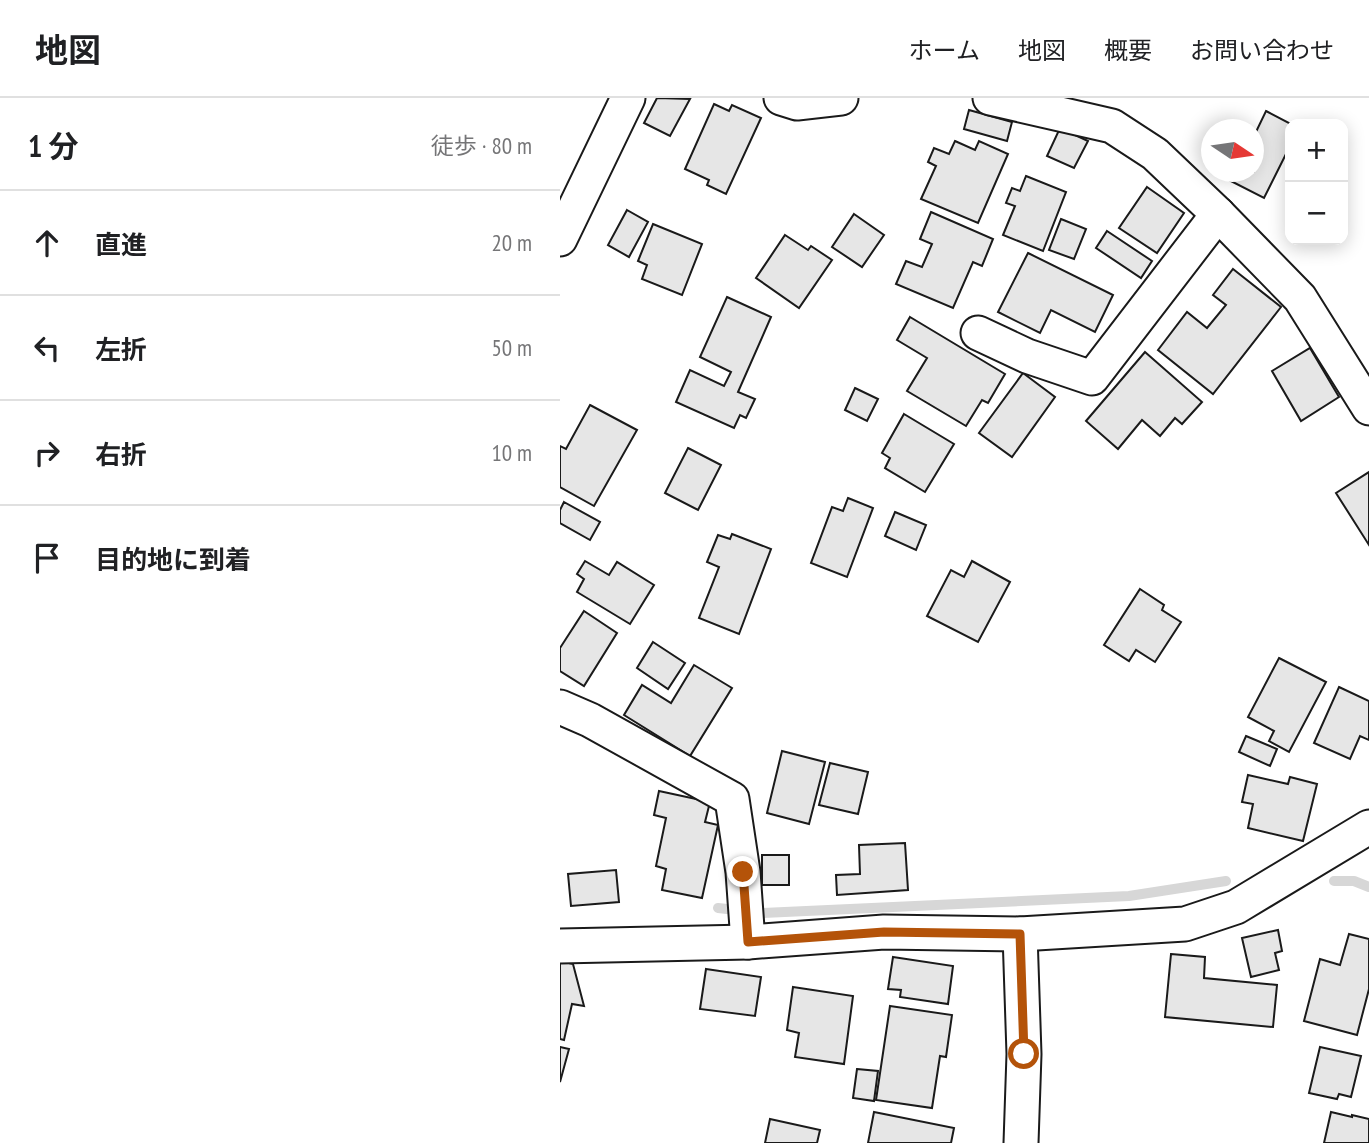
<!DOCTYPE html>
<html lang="ja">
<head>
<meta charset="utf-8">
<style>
	:root { --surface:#fff; --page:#f2f2f2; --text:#202124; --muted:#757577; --line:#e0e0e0 }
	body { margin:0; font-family:"PT Sans Narrow","Noto Sans JP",sans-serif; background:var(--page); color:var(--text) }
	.controls { position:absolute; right:21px; top:21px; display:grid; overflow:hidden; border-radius:14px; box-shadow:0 4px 18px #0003 }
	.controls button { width:63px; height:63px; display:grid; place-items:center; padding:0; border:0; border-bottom:2px solid var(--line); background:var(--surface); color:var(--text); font:35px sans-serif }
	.compass { position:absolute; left:641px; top:21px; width:63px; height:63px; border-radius:50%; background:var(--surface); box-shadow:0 4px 18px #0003; rotate:103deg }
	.stop { position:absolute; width:21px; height:21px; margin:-16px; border:5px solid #b45309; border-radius:50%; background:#fff }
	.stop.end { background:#b45309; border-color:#fff; box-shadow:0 2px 7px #0008 }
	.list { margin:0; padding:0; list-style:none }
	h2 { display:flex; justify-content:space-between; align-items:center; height:91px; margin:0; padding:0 28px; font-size:30px }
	h2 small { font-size:23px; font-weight:400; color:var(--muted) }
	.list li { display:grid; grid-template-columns:46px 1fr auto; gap:21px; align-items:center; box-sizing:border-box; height:105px; padding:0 28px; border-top:2px solid var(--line) }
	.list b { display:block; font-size:26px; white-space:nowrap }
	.list em { font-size:23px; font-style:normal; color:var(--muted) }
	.icon { flex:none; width:38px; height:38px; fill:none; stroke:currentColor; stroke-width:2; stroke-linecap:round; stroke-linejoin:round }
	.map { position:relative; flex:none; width:809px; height:1045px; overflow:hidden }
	header { display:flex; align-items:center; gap:42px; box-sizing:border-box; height:98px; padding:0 35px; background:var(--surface); border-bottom:2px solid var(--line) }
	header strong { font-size:33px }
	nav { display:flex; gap:38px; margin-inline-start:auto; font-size:24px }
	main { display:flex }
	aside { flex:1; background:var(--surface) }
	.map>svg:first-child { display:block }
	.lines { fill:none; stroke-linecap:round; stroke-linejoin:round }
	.stream { stroke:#d7d7d7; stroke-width:10 }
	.building { fill:#e6e6e6; stroke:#1a1a1a; stroke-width:2 }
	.minor-casing { stroke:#1a1a1a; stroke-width:37 }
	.minor { stroke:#fff; stroke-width:33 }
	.route { stroke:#b45309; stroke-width:9 }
</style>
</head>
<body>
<header>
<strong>地図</strong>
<nav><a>ホーム</a><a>地図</a><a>概要</a><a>お問い合わせ</a></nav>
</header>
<main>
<aside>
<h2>1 分<small>徒歩 · 80 m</small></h2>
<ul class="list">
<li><svg class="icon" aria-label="ahead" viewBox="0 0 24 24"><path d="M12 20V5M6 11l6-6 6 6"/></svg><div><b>直進</b></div><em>20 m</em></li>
<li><svg class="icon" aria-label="left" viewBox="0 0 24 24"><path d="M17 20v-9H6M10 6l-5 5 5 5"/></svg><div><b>左折</b></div><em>50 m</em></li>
<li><svg class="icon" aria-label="right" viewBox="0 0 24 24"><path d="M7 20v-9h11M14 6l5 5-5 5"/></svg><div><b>右折</b></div><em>10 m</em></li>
<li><svg class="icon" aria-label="arrive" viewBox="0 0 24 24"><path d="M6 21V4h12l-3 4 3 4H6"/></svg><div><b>目的地に到着</b></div></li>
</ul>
</aside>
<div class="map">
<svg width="809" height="1045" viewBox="0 0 809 1045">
	<rect width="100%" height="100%" fill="#fff"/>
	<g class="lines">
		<!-- stream -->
		<g class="stream">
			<path d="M 774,783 L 794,783 L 809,789"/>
			<path d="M 158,810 L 203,815 L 569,798 L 666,783"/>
		</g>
	</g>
	<!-- building -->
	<g class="building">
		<path d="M 97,0 L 130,1 L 110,38 L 84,25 Z"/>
		<path d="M 154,6 L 169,13 L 172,7 L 201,20 L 166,96 L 147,87 L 149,82 L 125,71 Z"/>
		<path d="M 409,12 L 452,24 L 447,43 L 404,31 Z"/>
		<path d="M 706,13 L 731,26 L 730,48 L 704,100 L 661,78 L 663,74 L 694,74 L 694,38 Z"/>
		<path d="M 500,30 L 528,43 L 514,70 L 487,58 Z"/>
		<path d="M 395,43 L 415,52 L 419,43 L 448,56 L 418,125 L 361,101 L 376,68 L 368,64 L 374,50 L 389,56 Z"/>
		<path d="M 466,78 L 506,94 L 483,153 L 443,137 L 455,108 L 446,105 L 452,90 L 460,93 Z"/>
		<path d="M 587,89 L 624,115 L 597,155 L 559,130 Z"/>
		<path d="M 67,112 L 88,124 L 69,159 L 48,147 Z"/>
		<path d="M 371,114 L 433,141 L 422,168 L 413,164 L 393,210 L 336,186 L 346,163 L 362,169 L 372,146 L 360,141 Z"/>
		<path d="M 294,116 L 324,137 L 302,169 L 272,149 Z"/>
		<path d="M 501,121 L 526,131 L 514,161 L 489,152 Z"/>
		<path d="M 93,126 L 142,146 L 122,197 L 82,181 L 87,167 L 78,163 Z"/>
		<path d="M 547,133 L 592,163 L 581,180 L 536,150 Z"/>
		<path d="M 225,137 L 248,152 L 251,148 L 272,162 L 239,210 L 196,180 Z"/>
		<path d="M 468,155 L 553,197 L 535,234 L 491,212 L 480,235 L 438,214 Z"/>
		<path d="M 673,171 L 721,209 L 653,296 L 598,252 L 627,214 L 647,230 L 666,207 L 653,197 Z"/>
		<path d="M 167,199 L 211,219 L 178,294 L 195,301 L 186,320 L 180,317 L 174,330 L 116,304 L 130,272 L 164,288 L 171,274 L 140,259 Z"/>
		<path d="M 350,219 L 445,276 L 428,305 L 422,302 L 406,328 L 347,293 L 367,260 L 337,242 Z"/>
		<path d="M 750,250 L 779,299 L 741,323 L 712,273 Z"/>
		<path d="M 585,254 L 642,304 L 622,326 L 615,320 L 600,338 L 582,322 L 558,351 L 526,323 Z"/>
		<path d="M 463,275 L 495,299 L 452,359 L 419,335 Z"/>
		<path d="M 295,290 L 318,301 L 307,323 L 285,312 Z"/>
		<path d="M 30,307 L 77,332 L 34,408 L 0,389 L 0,348 L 6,351 Z"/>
		<path d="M 344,316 L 394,346 L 365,394 L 325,370 L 330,360 L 322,355 Z"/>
		<path d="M 128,350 L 161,367 L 138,412 L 105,395 Z"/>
		<path d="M 809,374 L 809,447 L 776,395 Z"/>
		<path d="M 288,400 L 313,410 L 287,479 L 251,465 L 272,409 L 283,413 Z"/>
		<path d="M 4,404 L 40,424 L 30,442 L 0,425 L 0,412 Z"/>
		<path d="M 335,414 L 366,427 L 356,452 L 325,438 Z"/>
		<path d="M 172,436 L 211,451 L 179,536 L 139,520 L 159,469 L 147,464 L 158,437 L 170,441 Z"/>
		<path d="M 25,463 L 49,477 L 57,464 L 94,487 L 70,526 L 17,494 L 24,481 L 17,476 Z"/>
		<path d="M 412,463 L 450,484 L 418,544 L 367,518 L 391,472 L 404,479 Z"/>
		<path d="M 580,491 L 604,507 L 602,512 L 621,524 L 595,564 L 576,552 L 569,563 L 544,547 Z"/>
		<path d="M 24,513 L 57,535 L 24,588 L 0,573 L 0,550 Z"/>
		<path d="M 93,544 L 125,565 L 108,591 L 77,570 Z"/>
		<path d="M 719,560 L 766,584 L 729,654 L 709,643 L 714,633 L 688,619 Z"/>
		<path d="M 134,567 L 172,590 L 130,658 L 64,617 L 82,587 L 111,605 Z"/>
		<path d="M 779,589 L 809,603 L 809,642 L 800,638 L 790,661 L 754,645 Z"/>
		<path d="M 686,638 L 717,651 L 710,668 L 679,654 Z"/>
		<path d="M 222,653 L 265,664 L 249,726 L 207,715 Z"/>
		<path d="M 270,665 L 308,674 L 298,716 L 259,707 Z"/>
		<path d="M 688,677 L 728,686 L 730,679 L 757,686 L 743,743 L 688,730 L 693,706 L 682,704 Z"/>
		<path d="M 99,693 L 150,704 L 145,724 L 158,727 L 142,800 L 102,792 L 106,771 L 96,768 L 106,720 L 94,717 Z"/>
		<path d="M 345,745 L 348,792 L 277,797 L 276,777 L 300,776 L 299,747 Z"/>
		<rect x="202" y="757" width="27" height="30"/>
		<path d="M 56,772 L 59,804 L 11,808 L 8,776 Z"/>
		<path d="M 718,832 L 722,853 L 715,855 L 719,872 L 691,879 L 682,840 Z"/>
		<path d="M 789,836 L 809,841 L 809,891 L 797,937 L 744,923 L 760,861 L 780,867 Z"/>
		<path d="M 611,856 L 645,859 L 644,880 L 717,887 L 713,929 L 605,919 Z"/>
		<path d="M 333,859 L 393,868 L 388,906 L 340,899 L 341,892 L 328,891 Z"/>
		<path d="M 0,863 L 13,866 L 24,908 L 12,906 L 4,942 L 0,941 Z"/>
		<path d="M 146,871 L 201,879 L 195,918 L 140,911 Z"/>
		<path d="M 233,889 L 293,898 L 284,966 L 235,959 L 239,935 L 227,932 Z"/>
		<path d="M 330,908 L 392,917 L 386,959 L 380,958 L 372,1010 L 316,1002 Z"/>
		<path d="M 0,949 L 9,951 L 0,984 Z"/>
		<path d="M 760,949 L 801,958 L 791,999 L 779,996 L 777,1001 L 749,995 Z"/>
		<path d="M 297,971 L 318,973 L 314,1003 L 293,1000 Z"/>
		<path d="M 314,1014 L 394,1030 L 391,1045 L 308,1045 Z"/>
		<path d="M 771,1014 L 792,1019 L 792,1017 L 809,1021 L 809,1045 L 764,1045 Z"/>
		<path d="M 210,1021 L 260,1032 L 257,1045 L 205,1045 Z"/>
	</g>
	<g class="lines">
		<!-- minor casing -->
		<g class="minor-casing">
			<g id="minor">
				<path d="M 221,0 L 237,5 L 281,0"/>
				<path d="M 430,0 L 552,28 L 595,56 L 658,116 L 740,200 L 809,310"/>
				<path d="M 0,141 L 68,0"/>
				<path d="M 418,235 L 467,258 L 532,280 L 658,116"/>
				<path d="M 0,609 L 30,622 L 172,701 L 183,774 L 188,844"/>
				<path d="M 460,836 L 464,956 L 461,1045"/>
				<path d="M 0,848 L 188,844 L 324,834 L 460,836 L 625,826 L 676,809 L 809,729"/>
			</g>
		</g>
		<!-- minor -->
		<use href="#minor" class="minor"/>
	</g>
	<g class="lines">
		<!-- route -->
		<path class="route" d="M 183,774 L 188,844 L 324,834 L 460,836 L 464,956"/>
	</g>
</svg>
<div class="controls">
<button>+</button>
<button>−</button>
</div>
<svg class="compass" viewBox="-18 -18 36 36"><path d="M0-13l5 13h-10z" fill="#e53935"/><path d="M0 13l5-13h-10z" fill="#757577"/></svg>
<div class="stop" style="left:464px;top:956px"></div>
<div class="stop end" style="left:183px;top:774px"></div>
</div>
</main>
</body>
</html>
